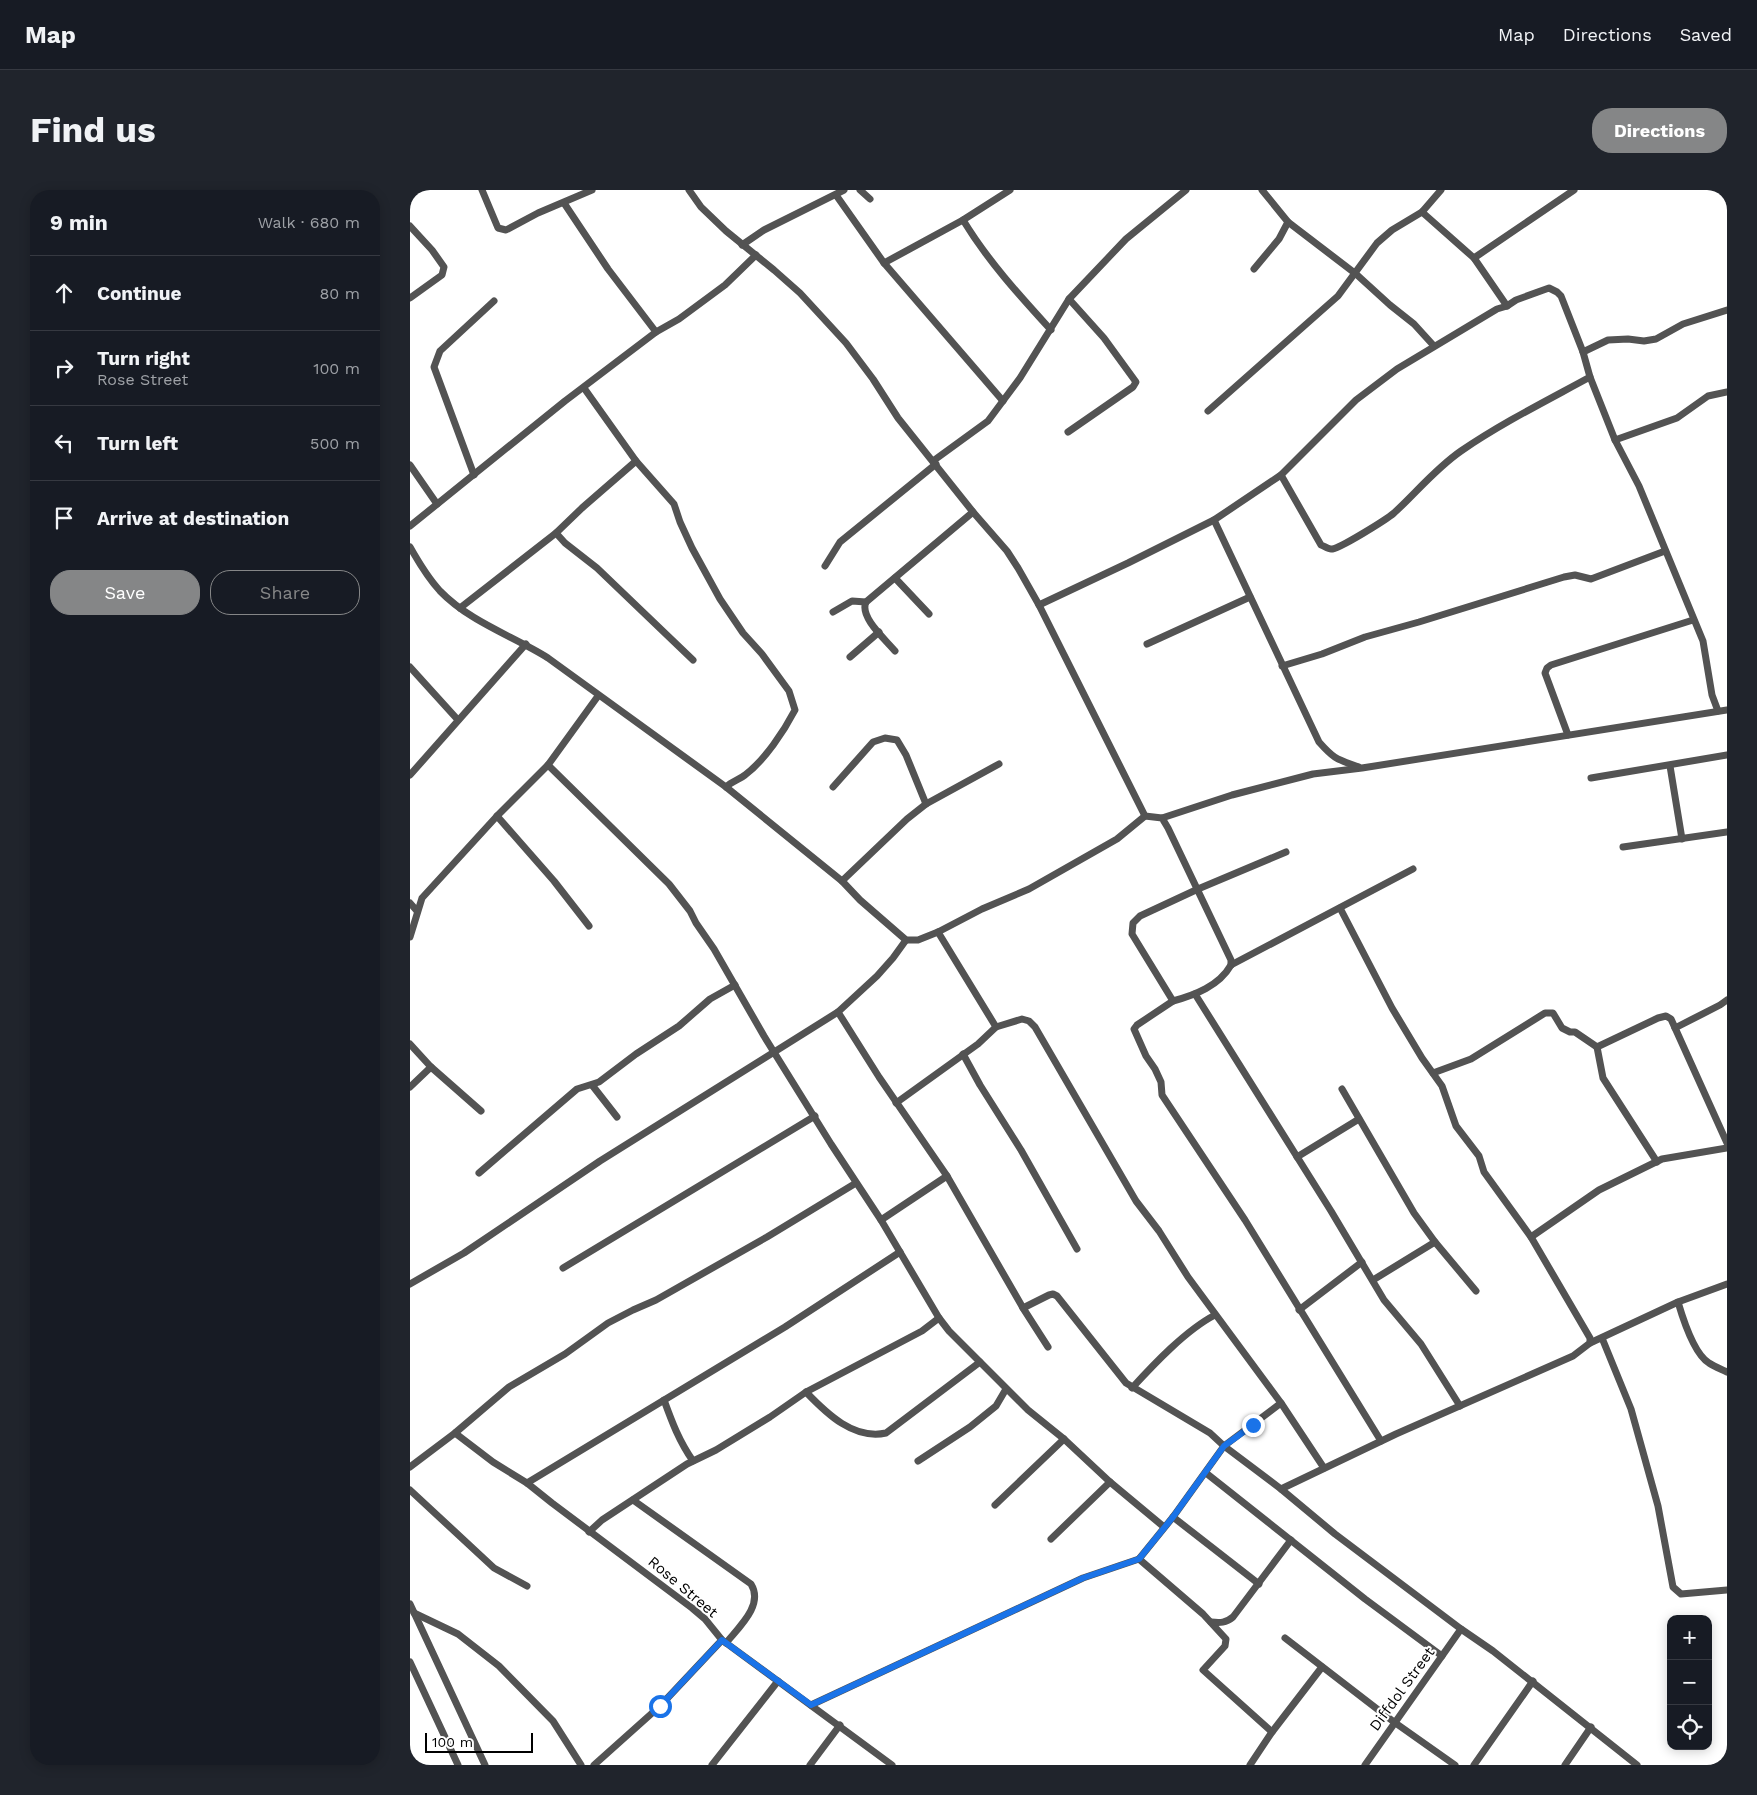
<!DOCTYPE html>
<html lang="en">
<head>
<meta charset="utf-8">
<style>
	:root { --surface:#171b24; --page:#20242c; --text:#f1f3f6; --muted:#9ea1a6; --line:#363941; --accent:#858687 }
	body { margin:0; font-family:"Work Sans",sans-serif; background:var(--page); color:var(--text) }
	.controls { position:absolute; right:15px; bottom:15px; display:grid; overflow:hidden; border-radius:10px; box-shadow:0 2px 12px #0003 }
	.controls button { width:45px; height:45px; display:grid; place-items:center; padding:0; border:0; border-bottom:1px solid var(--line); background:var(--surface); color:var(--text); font:25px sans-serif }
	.scale { position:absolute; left:15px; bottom:12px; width:108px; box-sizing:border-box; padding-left:5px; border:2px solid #000; border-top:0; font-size:14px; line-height:18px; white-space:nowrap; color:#000; -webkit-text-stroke:4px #fff; paint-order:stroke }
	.stop { position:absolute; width:15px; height:15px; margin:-11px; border:4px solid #1a73e8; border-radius:50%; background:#fff }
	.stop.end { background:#1a73e8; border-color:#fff; box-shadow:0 1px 5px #0008 }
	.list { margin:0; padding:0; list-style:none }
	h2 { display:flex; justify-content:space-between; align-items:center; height:65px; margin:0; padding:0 20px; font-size:21px }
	h2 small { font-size:16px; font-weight:400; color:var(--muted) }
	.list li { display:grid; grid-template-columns:32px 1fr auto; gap:15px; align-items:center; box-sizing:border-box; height:75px; padding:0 20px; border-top:1px solid var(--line) }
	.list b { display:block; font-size:19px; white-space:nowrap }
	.list p { margin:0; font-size:16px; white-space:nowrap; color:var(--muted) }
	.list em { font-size:16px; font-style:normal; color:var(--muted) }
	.actions { display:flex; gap:10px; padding:15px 20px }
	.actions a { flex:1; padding:11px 0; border:1px solid var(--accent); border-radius:20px; text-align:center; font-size:18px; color:var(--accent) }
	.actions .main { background:var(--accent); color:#fff }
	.icon { flex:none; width:28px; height:28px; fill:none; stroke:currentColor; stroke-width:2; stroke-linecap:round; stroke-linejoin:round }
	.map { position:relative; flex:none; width:1317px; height:1575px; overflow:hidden; border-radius:20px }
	header { display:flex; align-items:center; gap:30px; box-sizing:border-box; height:70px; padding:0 25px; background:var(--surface); border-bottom:1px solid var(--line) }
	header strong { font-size:24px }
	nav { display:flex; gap:28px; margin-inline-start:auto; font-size:18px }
	.intro { display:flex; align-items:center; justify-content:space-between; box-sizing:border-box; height:120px; padding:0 30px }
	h1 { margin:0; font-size:35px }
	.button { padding:12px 22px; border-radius:20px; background:var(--accent); color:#fff; font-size:18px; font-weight:700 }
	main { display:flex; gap:30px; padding:0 30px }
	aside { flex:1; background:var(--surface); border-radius:20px; box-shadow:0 2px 12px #0003 }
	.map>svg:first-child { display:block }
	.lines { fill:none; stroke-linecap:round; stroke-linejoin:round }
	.minor { stroke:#535353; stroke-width:7 }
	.route { stroke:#1a73e8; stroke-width:6 }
	.labels { text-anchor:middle; stroke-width:4; stroke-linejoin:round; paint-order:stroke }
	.street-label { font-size:15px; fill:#000; stroke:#fff }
</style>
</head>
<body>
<header>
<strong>Map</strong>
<nav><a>Map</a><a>Directions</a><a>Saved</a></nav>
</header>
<div class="intro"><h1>Find us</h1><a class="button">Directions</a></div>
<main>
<aside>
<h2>9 min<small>Walk · 680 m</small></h2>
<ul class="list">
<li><svg class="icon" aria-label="ahead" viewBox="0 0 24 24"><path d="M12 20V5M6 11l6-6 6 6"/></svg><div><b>Continue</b></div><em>80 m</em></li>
<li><svg class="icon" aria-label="right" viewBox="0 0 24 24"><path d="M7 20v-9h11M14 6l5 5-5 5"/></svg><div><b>Turn right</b><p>Rose Street</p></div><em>100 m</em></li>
<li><svg class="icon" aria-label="left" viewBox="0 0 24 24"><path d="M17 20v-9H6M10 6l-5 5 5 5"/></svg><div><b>Turn left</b></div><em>500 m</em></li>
<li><svg class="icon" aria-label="arrive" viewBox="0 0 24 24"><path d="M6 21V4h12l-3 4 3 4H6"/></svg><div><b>Arrive at destination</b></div></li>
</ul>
<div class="actions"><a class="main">Save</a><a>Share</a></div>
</aside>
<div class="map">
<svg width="1317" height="1575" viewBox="0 0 1317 1575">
	<rect width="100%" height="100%" fill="#fff"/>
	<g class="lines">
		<!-- minor -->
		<g class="minor">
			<path d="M 72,0 L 88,38 L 96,40 L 128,23 L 182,0"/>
			<path d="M 279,0 L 291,17 L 316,41 L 364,80 L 390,103 L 436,153 L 463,189 L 488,228 L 563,322 L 597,361 L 608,378 L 629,415 L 718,373 L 804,330 L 871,285 L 946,210 L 987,179 L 1087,119 L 1097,116 L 1106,110 L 1139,98 L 1147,102 L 1151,106 L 1173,162 L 1180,187 L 1205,250 L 1229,296 L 1293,451 L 1302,505 L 1308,521"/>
			<path d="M 450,0 L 460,9"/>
			<path d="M 600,0 L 553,30 C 578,71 609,105 641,140"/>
			<path d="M 426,5 L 474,73 L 593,211"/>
			<path d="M 154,13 L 198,79 L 246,142"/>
			<path d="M 1012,22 L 1064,68 L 1097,116"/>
			<path d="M 878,32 L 946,84 L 980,115 L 1004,134 L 1024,156"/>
			<path d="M 0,36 L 22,60 L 34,77 L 32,85 L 0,108"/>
			<path d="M 332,55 L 354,40 L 434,0"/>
			<path d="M 1064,68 L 1164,0"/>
			<path d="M 474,73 L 553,30"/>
			<path d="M 844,79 L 869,49 L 878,32 L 852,0"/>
			<path d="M 1173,162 L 1198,150 L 1218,149 L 1234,151 L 1246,149 L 1273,134 L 1317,120"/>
			<path d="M 174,198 L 226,271 L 264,314 L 270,332 L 282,358 L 310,409 L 333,443 L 352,464 L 379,501 L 385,520 C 374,541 355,570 335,585 C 329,590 322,591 316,597"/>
			<path d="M 798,221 L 928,106 L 967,53 L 982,40 L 1012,22 L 1031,0"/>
			<path d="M 658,242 L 723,197 L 726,192 L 694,148 L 659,109"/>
			<path d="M 1205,250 L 1267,228 L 1298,206 L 1317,202"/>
			<path d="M 523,271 L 578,231 L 610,188 L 659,109 L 716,49 L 776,0"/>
			<path d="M 0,275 L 27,314"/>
			<path d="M 64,285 L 24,177 L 30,161 L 84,111"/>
			<path d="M 871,285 L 911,355 C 914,356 918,359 921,359 C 928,360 977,329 984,323 C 1006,303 1025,279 1051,261 C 1092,233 1136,211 1180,187"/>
			<path d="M 804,330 L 909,552 C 925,570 927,569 949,577"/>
			<path d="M 0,336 L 155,211 L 246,142 L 269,129 L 315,95 L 346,65"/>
			<path d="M 146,343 L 155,353 L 187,378 L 283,470"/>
			<path d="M 0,357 C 9,373 18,388 30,401 C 60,432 103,446 138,468 L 316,597 L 432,691"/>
			<path d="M 415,376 L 430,352 L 526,274"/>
			<path d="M 485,388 L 519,424"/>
			<path d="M 629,415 L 735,626 L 752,628 L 758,638 L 821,770 L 821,775"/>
			<path d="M 50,418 L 146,343 L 172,318 L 226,271"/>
			<path d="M 423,422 L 442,411 L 456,412"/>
			<path d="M 737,454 L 840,407"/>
			<path d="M 485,461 C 476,450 449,427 456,412 L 563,322"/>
			<path d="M 440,467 L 469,442"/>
			<path d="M 872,476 L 912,464 L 955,447 L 1009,432 L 1154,387 L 1165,385 L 1181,389 L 1255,361"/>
			<path d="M 0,477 L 48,530"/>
			<path d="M 1158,545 L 1135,483 L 1137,478 L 1141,475 L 1283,430"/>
			<path d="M 589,574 L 516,614 L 497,629 L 432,691 L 450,710 L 496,750 L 508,750 L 528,742 L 572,719 L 619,699 L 707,649 L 735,626"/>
			<path d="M 138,575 L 259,694 L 280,721 L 286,733 L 304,759 L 354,846 L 421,954 L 471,1030 L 529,1128 L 539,1141 L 618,1220 L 654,1249 L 700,1292 L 754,1337"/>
			<path d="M 1260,576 L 1272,649"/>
			<path d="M 0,585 L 116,454"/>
			<path d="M 1181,588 L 1317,565"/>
			<path d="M 423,597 L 463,552 L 475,548 L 487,550 L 496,565 L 516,614"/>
			<path d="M 87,626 L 144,691 L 179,736"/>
			<path d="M 752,628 L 822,605 L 903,584 L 952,578 L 1317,520"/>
			<path d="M 1213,657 L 1317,642"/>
			<path d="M 876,662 L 788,699 L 730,726 L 723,733 L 722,744 L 763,811 C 785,805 809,796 821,775 L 1003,679"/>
			<path d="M 0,713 L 7,721"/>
			<path d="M 528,742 L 586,837"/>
			<path d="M 0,747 L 12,708 L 87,626 L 138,575 L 188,506"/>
			<path d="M 785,804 L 921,1021 L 974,1110 L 1011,1154 L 1050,1216"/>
			<path d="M 763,811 L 727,835 L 724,839 L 736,866 L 745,879 L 751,892 L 752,905 L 835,1030 L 971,1251"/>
			<path d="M 428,822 L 469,887 L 537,986 L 613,1118 L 638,1157"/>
			<path d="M 1265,838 L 1310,815 L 1317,810"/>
			<path d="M 0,854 L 21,877 L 71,921"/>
			<path d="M 1187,857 L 1193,888 L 1247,972"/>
			<path d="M 553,864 L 570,895 L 611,960 L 667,1059"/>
			<path d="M 1023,883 L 1061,869 L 1135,823 L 1143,823 L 1152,838 L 1160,842 L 1165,842 L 1187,857 L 1248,828 L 1256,826 L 1261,829 L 1317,953"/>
			<path d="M 182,895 L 207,927"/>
			<path d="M 0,897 L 21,877"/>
			<path d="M 932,899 L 1004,1023 L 1025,1052 L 1066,1101"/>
			<path d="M 486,913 L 568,854 L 586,837 L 612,829 L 619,831 L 625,837 L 726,1011 L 749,1041 L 778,1087 L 871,1213 L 914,1278"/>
			<path d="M 887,967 L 949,929"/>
			<path d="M 69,983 L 167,899 L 189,892 L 226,864 L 269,836 L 300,809 L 325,795"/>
			<path d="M 471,1030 L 537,986"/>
			<path d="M 1121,1047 L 1189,1000 L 1252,969 L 1317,958"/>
			<path d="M 153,1078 L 405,926"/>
			<path d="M 963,1090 L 1025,1052"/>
			<path d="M 0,1094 L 54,1063 L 190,971 L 428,822 L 467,786 L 483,768 L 496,750"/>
			<path d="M 1268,1112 C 1273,1129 1284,1164 1299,1173 C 1305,1177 1311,1179 1317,1182"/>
			<path d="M 613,1118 L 639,1105 L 643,1104 L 647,1106 L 716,1193 L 800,1243 L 814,1256 L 871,1299 L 925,1344 L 1051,1439 L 1083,1461 L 1227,1575"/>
			<path d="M 889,1120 L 952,1072"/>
			<path d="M 1192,1148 L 1221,1219 L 1248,1316 L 1263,1397 L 1271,1404 L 1317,1400"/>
			<path d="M 1180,1153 L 1268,1112 L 1317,1094"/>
			<path d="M 722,1198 C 744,1174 776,1140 805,1125"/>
			<path d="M 396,1202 C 417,1224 444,1250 476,1243 L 570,1172"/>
			<path d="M 254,1210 C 262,1232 269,1251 283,1271"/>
			<path d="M 45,1243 L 83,1272 L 117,1293 L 142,1313 L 282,1418 L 295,1429 L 312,1450 L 482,1575"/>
			<path d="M 508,1271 L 560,1237 L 586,1216 L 596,1199"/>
			<path d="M 0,1277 L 45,1243 L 99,1197 L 155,1164 L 198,1133 L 223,1120 L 246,1110 L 357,1047 L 446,993"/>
			<path d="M 796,1283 L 955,1409 L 1032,1466"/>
			<path d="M 117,1293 L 375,1137 L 490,1062"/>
			<path d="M 871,1299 L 986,1244 L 1163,1166 L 1180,1153 L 1180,1148 L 1121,1047 L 1074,982 L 1069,966 L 1046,936 L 1032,896 L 1012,868 L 982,818 L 930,718"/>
			<path d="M 0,1300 L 84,1378 L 117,1396"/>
			<path d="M 223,1310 L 341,1394 C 354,1415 329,1437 316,1453"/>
			<path d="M 585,1315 L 654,1249"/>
			<path d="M 763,1327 L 849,1394"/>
			<path d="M 179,1342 L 192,1330 L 277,1274 L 306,1260 L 360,1227 L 396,1202 L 512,1141 L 529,1128"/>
			<path d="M 641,1349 L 700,1292"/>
			<path d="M 729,1369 L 793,1424 L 816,1449 L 815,1456 L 793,1480 L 862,1542"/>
			<path d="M 0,1414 L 75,1575"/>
			<path d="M 4,1423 L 48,1444 L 89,1476 L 143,1531 L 171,1575"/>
			<path d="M 801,1432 C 810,1433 816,1433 823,1427 L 881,1350"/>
			<path d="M 875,1448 L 984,1532 L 1045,1575"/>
			<path d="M 0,1472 L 48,1575"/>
			<path d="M 401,1515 L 673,1388 L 729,1369 L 763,1327 L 814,1256 L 871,1213"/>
			<path d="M 184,1575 L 250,1516 L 312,1450"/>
			<path d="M 302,1575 L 368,1491"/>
			<path d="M 400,1575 L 430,1535"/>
			<path d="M 840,1575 L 862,1542 L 912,1477"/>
			<path d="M 955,1575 L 1051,1439"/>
			<path d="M 1064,1575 L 1123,1491"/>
			<path d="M 1155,1575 L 1181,1537"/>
		</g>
	</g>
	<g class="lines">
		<!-- route -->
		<path class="route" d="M 250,1516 L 312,1450 L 401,1515 L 673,1388 L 729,1369 L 763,1327 L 814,1256 L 843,1235"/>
	</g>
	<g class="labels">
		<!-- street labels -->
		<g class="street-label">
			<text transform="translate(273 1397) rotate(40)" y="5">Rose Street</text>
			<text transform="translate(992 1499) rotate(-54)" y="5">Diffdol Street</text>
		</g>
	</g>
</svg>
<div class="controls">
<button>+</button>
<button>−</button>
<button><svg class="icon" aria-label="locate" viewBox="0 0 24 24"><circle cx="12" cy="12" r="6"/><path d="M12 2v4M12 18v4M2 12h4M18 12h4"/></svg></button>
</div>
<div class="scale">100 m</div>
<div class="stop" style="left:250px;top:1516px"></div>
<div class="stop end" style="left:843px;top:1235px"></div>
</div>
</main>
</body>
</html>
